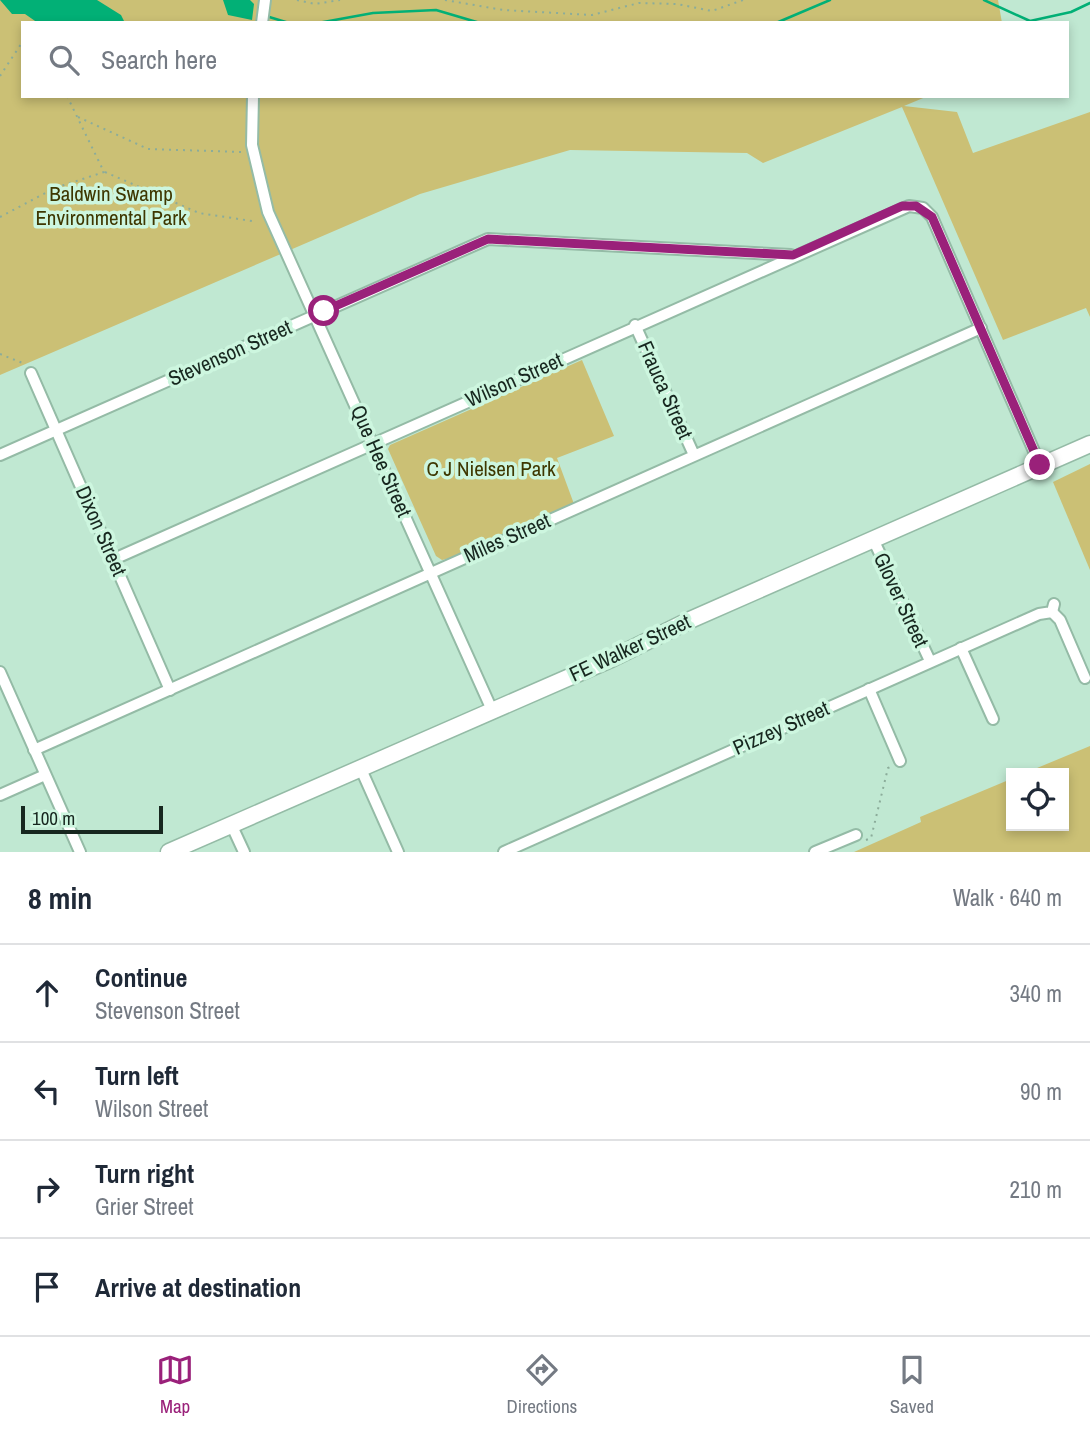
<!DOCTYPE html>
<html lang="en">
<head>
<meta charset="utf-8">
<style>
	:root { --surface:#fff; --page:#f2f2f3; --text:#1f2937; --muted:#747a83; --line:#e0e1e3; --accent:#9a217a }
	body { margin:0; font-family:"Archivo Narrow",sans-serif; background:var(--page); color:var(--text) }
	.controls { position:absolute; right:21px; bottom:21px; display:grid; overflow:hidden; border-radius:0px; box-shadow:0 4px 10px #0003 }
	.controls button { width:63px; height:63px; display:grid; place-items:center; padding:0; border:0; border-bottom:2px solid var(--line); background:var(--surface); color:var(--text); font:35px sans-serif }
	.scale { position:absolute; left:21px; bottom:18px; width:142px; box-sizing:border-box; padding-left:7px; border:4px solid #17271f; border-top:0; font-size:19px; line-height:24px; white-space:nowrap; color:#17271f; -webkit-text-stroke:5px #cdf6df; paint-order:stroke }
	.stop { position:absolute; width:21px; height:21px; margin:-16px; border:5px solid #9a217a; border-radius:50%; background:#fff }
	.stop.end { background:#9a217a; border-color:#fff; box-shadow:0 2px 7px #0008 }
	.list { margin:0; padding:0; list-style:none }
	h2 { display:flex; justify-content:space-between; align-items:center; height:91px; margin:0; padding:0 28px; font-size:30px }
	h2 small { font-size:23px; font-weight:400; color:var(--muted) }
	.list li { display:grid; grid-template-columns:46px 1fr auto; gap:21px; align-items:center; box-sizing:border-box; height:98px; padding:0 28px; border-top:2px solid var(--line) }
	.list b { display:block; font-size:26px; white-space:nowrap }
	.list p { margin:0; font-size:23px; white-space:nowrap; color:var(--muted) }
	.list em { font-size:23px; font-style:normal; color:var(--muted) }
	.icon { flex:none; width:38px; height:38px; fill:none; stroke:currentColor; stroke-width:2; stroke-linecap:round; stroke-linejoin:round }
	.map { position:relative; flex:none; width:1090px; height:852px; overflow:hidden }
	.search { position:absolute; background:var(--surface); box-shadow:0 4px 10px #0003; left:21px; right:21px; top:21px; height:77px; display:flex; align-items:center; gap:18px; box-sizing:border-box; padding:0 24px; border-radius:0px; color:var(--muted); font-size:26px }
	.sheet { height:483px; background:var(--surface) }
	nav { display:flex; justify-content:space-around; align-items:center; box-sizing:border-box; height:98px; border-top:2px solid var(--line); background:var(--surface); font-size:19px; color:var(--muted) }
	nav a { display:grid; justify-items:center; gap:4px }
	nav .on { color:var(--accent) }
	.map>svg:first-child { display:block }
	.green { fill:#cbc075 }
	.water { fill:#02b076 }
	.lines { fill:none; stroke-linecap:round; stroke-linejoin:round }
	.stream { stroke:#02b076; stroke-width:2.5 }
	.minor-casing { stroke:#94bba6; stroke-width:14 }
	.secondary-casing { stroke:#94bba6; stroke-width:19 }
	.path { stroke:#8bac9a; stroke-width:2; stroke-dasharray:2 5; stroke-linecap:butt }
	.minor { stroke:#fff; stroke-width:10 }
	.secondary { stroke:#fff; stroke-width:16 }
	.route { stroke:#9a217a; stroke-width:9 }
	.labels { text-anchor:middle; stroke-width:7; stroke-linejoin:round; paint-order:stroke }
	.park-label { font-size:21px; fill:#3e3700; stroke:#cdf6df }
	.street-label { font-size:21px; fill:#17271f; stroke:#cdf6df }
</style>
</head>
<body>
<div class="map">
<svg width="1090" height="852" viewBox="0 0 1090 852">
	<rect width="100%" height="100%" fill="#c0e8d2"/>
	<!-- green -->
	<g class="green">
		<path d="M 0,0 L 998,0 L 1002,23 L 23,23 L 23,96 L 928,96 L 904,106 L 957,112 L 973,153 L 1090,112 L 1090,317 L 1086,308 L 1003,340 L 902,107 L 763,163 L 747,153 L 570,150 L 420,194 L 0,375 Z"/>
		<path d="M 582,360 L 614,436 L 557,458 L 574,504 L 450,558 L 442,560 L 436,556 L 388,449 L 390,445 Z"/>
		<path d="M 1090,464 L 1090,570 L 1053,482 Z"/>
		<path d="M 1090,746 L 1090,852 L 854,852 L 921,822 L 920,817 L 1011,779 L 1011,826 L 1064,826 L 1064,773 L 1025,773 Z"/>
	</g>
	<!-- water -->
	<g class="water">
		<path d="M 0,0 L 97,0 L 121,15 L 125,23 L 38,23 L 25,14 L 12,14 Z"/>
		<path d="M 223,0 L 250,0 L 254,4 L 252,20 L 228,15 Z"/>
	</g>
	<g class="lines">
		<!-- stream -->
		<g class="stream">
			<path d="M 984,0 L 1030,21 L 1071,12 L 1090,3"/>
			<path d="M 266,16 L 289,23"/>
			<path d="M 318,23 L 373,13 L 436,10 L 480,23"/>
			<path d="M 776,23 L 830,0"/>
		</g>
		<!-- minor casing -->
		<g class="minor-casing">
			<g id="minor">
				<path d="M 262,23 L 265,0"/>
				<path d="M 253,96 L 252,145 L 268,212 L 492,710"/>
				<path d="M 635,325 L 694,455"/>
				<path d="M 31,373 L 170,690"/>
				<path d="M 0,455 L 488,239 L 791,255"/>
				<path d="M 873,539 L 930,661"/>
				<path d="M 114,559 L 909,206 L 923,208 L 932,217 L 1040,465"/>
				<path d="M 1052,612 L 1060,620 L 1085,678"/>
				<path d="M 961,648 L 993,719"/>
				<path d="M 0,672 L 80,852"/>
				<path d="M 869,689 L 900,761"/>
				<path d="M 34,750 L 981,328"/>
				<path d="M 360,767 L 398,852"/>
				<path d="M 0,795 L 45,775"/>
				<path d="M 231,824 L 244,852"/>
				<path d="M 504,852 L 1039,614 L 1052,612 L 1054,604"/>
				<path d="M 815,852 L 856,835"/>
			</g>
		</g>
		<!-- secondary casing -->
		<g class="secondary-casing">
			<path id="secondary" d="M 169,852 L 611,659 L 690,620 L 1090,444"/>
		</g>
		<!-- path -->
		<g class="path">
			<path d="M 297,0 L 315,4 L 340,0"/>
			<path d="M 445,0 L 503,10 L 592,15 L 639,3 L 677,4 L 712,11 L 743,0"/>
			<path d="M 0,76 L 23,41"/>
			<path d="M 78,117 L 148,149 L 242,152"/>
			<path d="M 105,172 L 199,213 L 252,221"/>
			<path d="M 0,217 L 55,188 L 104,172 L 67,96"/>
			<path d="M 0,354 L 25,364"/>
			<path d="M 866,840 L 871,838 L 888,768 L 892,766"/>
		</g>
		<!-- minor -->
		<use href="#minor" class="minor"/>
		<!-- secondary -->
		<use href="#secondary" class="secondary"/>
	</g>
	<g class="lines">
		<!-- route -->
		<path class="route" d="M 324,311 L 488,239 L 793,255 L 902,206 L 916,206 L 932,217 L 1040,465"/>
	</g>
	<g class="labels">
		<!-- park labels -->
		<g class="park-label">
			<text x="111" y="201">Baldwin Swamp<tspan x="111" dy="24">Environmental Park</tspan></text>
			<text x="491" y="476">C J Nielsen Park</text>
		</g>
		<!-- street labels -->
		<g class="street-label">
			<text transform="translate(230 353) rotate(-24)" y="7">Stevenson Street</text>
			<text transform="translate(514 380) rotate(-24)" y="7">Wilson Street</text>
			<text transform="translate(665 390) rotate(66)" y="7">Frauca Street</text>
			<text transform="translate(381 461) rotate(66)" y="7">Que Hee Street</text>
			<text transform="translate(101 531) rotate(66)" y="7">Dixon Street</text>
			<text transform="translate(507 538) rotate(-24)" y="7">Miles Street</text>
			<text transform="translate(901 600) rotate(65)" y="7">Glover Street</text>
			<text transform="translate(630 648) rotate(-25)" y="7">FE Walker Street</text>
			<text transform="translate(781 728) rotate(-24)" y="7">Pizzey Street</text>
		</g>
	</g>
</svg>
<div class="controls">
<button><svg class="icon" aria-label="locate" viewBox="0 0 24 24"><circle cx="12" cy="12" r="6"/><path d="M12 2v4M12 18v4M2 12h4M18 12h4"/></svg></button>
</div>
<div class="scale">100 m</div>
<div class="stop" style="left:324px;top:311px"></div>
<div class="stop end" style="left:1040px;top:465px"></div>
<div class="search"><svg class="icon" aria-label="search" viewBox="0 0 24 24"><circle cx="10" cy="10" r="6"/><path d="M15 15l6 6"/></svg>Search here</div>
</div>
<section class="sheet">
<h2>8 min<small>Walk · 640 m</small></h2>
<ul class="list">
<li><svg class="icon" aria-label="ahead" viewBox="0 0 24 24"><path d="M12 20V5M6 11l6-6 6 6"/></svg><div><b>Continue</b><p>Stevenson Street</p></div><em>340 m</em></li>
<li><svg class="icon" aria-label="left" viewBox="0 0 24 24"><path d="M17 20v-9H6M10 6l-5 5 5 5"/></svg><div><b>Turn left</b><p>Wilson Street</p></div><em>90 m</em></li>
<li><svg class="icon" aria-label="right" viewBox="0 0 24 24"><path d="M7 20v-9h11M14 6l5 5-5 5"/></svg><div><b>Turn right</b><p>Grier Street</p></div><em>210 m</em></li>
<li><svg class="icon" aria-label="arrive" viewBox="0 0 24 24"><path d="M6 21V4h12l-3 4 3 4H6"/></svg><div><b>Arrive at destination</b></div></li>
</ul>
</section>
<nav>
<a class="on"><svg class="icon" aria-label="map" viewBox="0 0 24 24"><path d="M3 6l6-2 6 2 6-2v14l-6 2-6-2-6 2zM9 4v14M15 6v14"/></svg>Map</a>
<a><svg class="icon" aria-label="directions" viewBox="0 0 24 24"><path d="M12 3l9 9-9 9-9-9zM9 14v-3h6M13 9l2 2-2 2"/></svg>Directions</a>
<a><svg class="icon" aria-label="saved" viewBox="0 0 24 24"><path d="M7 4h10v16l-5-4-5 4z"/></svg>Saved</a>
</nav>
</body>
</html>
